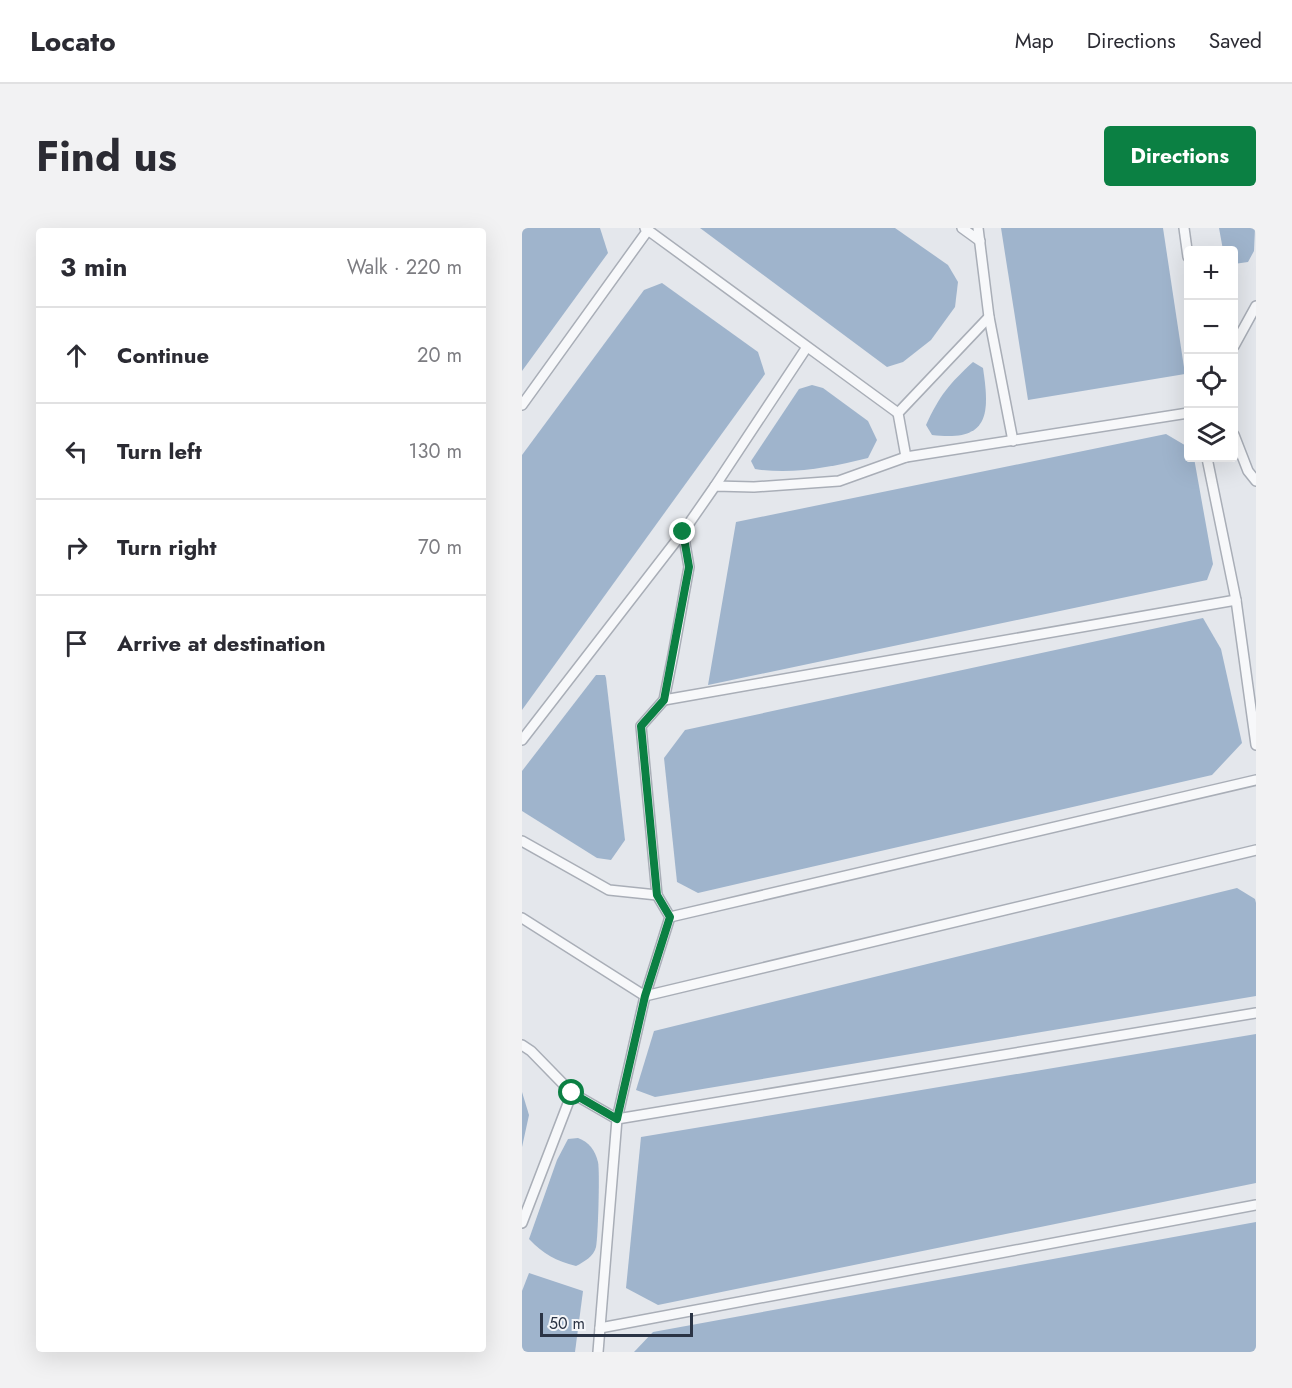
<!DOCTYPE html>
<meta charset="utf-8">
<style>
:root{--surface:#fff;--page:#f2f2f3;--text:#2b2b33;--muted:#7c7c81;--line:#e1e1e2;--accent:#0b8043}
body{margin:0;font-family:Jost,sans-serif;background:var(--page);color:var(--text)}
.controls{position:absolute;right:18px;top:18px;display:grid;overflow:hidden;border-radius:6px;box-shadow:0 6px 24px #0002}
.controls button{width:54px;height:54px;display:grid;place-items:center;padding:0;border:0;border-bottom:2px solid var(--line);background:var(--surface);color:var(--text);font:30px sans-serif}
.scale{position:absolute;left:18px;bottom:15px;width:153px;box-sizing:border-box;padding-left:6px;border:3px solid #2b3445;border-top:0;font-size:16px;line-height:21px;white-space:nowrap;color:#2b3445;-webkit-text-stroke:4px #f4f6f9;paint-order:stroke}
.stop{position:absolute;width:18px;height:18px;margin:-14px;border:4px solid #0b8043;border-radius:50%;background:#fff}
.stop.end{background:#0b8043;border-color:#fff;box-shadow:0 2px 6px #0008}
.list{margin:0;padding:0;list-style:none}
h2{display:flex;justify-content:space-between;align-items:center;height:78px;margin:0;padding:0 24px;font-size:26px}
h2 small{font-size:20px;font-weight:400;color:var(--muted)}
.list li{display:grid;grid-template-columns:39px 1fr auto;gap:18px;align-items:center;box-sizing:border-box;height:96px;padding:0 24px;border-top:2px solid var(--line)}
.list b{display:block;font-size:22px;white-space:nowrap}
.list em{font-size:20px;font-style:normal;color:var(--muted)}
.icon{flex:none;width:33px;height:33px;fill:none;stroke:currentColor;stroke-width:2;stroke-linecap:round;stroke-linejoin:round}
.map{position:relative;flex:none;width:734px;height:1124px;overflow:hidden;border-radius:6px}
header{display:flex;align-items:center;gap:36px;box-sizing:border-box;height:84px;padding:0 30px;background:var(--surface);border-bottom:2px solid var(--line)}
header strong{font-size:28px}
nav{display:flex;gap:33px;margin-inline-start:auto;font-size:21px}
.intro{display:flex;align-items:center;justify-content:space-between;box-sizing:border-box;height:144px;padding:0 36px}
h1{margin:0;font-size:42px}
.button{padding:15px 27px;border-radius:6px;background:var(--accent);color:#fff;font-size:21px;font-weight:700}
main{display:flex;gap:36px;padding:0 36px}
aside{flex:1;background:var(--surface);border-radius:6px;box-shadow:0 6px 24px #0002}
.map>svg:first-child{display:block}
.water{fill:#9fb4cc}
.lines{fill:none;stroke-linecap:round;stroke-linejoin:round}
.lane-casing{stroke:#a9aeb7;stroke-width:12}
.lane{stroke:#f7f8fa;stroke-width:9}
.route{stroke:#0b8043;stroke-width:8}
</style>
<header>
<strong>Locato</strong>
<nav><a>Map</a><a>Directions</a><a>Saved</a></nav>
</header>
<div class="intro"><h1>Find us</h1><a class="button">Directions</a></div>
<main>
<aside>
<h2>3 min<small>Walk · 220 m</small></h2>
<ul class="list">
<li><svg class="icon" aria-label="ahead" viewBox="0 0 24 24"><path d="M12 20V5M6 11l6-6 6 6"/></svg><div><b>Continue</b></div><em>20 m</em></li>
<li><svg class="icon" aria-label="left" viewBox="0 0 24 24"><path d="M17 20v-9H6M10 6l-5 5 5 5"/></svg><div><b>Turn left</b></div><em>130 m</em></li>
<li><svg class="icon" aria-label="right" viewBox="0 0 24 24"><path d="M7 20v-9h11M14 6l5 5-5 5"/></svg><div><b>Turn right</b></div><em>70 m</em></li>
<li><svg class="icon" aria-label="arrive" viewBox="0 0 24 24"><path d="M6 21V4h12l-3 4 3 4H6"/></svg><div><b>Arrive at destination</b></div></li>
</ul>
</aside>
<div class="map">
<svg width="734" height="1124" viewBox="0 0 734 1124">
<rect width="100%" height="100%" fill="#e4e7ec"/>
<g class="water">
<path d="M0 0H78L86 25 0 143Z"/>
<path d="M178 0H373L426 37 436 54 433 79 409 112 381 134 365 139Z"/>
<path d="M479 0H641L663 146 506 172Z"/>
<path d="M697 0H733L732 23 726 34 712 36V22H701Z"/>
<path d="M140 55 236 124 243 146 0 482V227L122 62Z"/>
<path d="M451 134 461 140C468 187 467 214 410 207L404 197C417 168 428 155 451 134Z"/>
<path d="M290 157 301 160 346 193 355 212 346 230C309 239 271 247 233 241L229 233 277 161Z"/>
<path d="M644 206 666 219V230H672L691 336 685 352 186 457 214 294Z"/>
<path d="M681 390 699 421 720 515 690 547 176 665 155 654 142 530 163 502Z"/>
<path d="M74 447H83L84 450 103 612 89 632 75 630 0 583V543Z"/>
<path d="M715 660 733 671 734 675V768L133 869 114 862 132 803Z"/>
<path d="M734 806V955L136 1077 104 1060 119 909Z"/>
<path d="M0 864 7 887 0 919Z"/>
<path d="M56 910C67 914 73 922 76 934 78 943 76 1009 74 1019 72 1028 62 1034 54 1038 34 1033 21 1026 7 1011L35 932 46 911Z"/>
<path d="M734 994V1124H112L131 1104Z"/>
<path d="M7 1045 61 1063 53 1124H0V1063Z"/>
</g>
<g class="lines">
<g class="lane-casing">
<g id="lane">
<path d="M123 0 376 185"/>
<path d="M440 0 458 13"/>
<path d="M456 0 467 89 491 213"/>
<path d="M662 0 666 29"/>
<path d="M712 118 734 78"/>
<path d="M0 177 126 2"/>
<path d="M712 207 726 243 734 253"/>
<path d="M384 229 376 185 467 89"/>
<path d="M685 230 714 372 734 517"/>
<path d="M193 258 285 119"/>
<path d="M142 472 714 372"/>
<path d="M0 512 161 304"/>
<path d="M0 613 87 662 135 667"/>
<path d="M148 689 734 552"/>
<path d="M0 690 123 768 734 622"/>
<path d="M0 817 9 823 50 865 95 891 734 785"/>
<path d="M0 995 50 865"/>
<path d="M78 1100 734 977"/>
<path d="M76 1124 95 891 123 768 148 689 135 667 119 498 142 472 151 427 167 339 161 304 193 258 232 259 317 253 384 229 666 185"/>
</g>
</g>
<use href="#lane" class="lane"/>
</g>
<g class="lines">
<path class="route" d="M50 865 95 891 123 768 148 689 135 667 119 498 142 472 167 339 161 304"/>
</g>
</svg>
<div class="controls">
<button>+</button>
<button>−</button>
<button><svg class="icon" aria-label="locate" viewBox="0 0 24 24"><circle cx="12" cy="12" r="6"/><path d="M12 2v4M12 18v4M2 12h4M18 12h4"/></svg></button>
<button><svg class="icon" aria-label="layers" viewBox="0 0 24 24"><path d="M12 4l9 5-9 5-9-5zM3 14l9 5 9-5"/></svg></button>
</div>
<div class="scale">50 m</div>
<div class="stop" style="left:50px;top:865px"></div>
<div class="stop end" style="left:161px;top:304px"></div>
</div>
</main>
